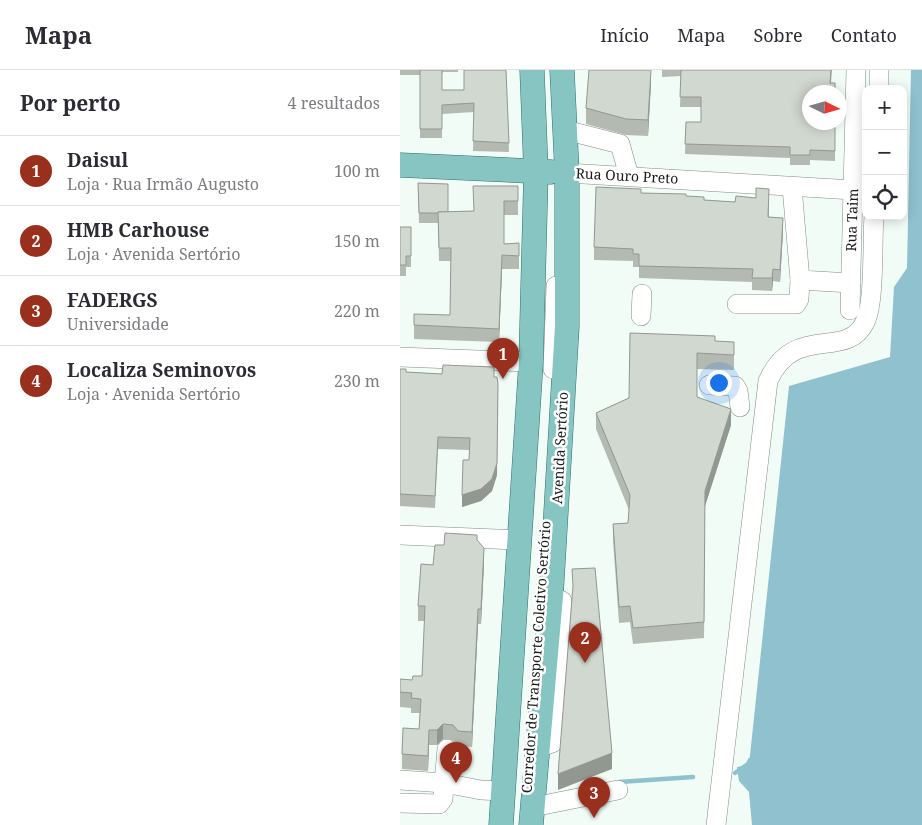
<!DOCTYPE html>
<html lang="pt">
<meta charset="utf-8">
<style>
:root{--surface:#fff;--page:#f7f7f7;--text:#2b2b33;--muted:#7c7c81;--line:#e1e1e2;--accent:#99301e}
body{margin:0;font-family:"Noto Serif",serif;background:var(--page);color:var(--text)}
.controls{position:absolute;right:15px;top:15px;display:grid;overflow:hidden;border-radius:10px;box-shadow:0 2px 12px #0003}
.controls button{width:45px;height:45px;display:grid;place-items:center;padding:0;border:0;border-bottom:1px solid var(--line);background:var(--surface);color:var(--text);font:25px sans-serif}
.compass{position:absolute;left:402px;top:15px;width:45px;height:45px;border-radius:50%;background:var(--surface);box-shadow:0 2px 12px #0003;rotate:95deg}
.you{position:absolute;left:318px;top:312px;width:18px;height:18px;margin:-12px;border:4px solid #fff;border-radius:50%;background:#1a73e8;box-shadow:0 0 0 8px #1a73e833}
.badge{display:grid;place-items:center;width:32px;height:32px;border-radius:50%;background:var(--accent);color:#fff;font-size:16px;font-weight:700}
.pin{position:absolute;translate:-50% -41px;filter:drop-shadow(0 1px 2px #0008)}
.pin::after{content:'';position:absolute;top:26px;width:18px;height:15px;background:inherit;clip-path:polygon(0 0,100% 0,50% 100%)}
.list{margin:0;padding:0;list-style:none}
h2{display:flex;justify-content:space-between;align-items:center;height:65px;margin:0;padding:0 20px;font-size:21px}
h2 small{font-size:16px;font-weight:400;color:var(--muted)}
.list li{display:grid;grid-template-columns:32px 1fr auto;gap:15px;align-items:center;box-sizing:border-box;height:70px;padding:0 20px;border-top:1px solid var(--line)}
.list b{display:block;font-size:19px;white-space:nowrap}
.list p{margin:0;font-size:16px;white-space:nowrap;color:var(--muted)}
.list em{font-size:16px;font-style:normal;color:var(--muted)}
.icon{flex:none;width:28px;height:28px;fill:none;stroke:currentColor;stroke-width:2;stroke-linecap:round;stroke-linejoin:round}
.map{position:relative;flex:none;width:522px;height:755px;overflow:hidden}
header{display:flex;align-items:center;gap:30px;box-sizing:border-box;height:70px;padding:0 25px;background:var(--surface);border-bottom:1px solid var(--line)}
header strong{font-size:24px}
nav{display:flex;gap:28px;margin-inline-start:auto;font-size:18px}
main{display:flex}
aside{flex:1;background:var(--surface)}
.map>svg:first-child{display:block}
.water{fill:#90c1cf}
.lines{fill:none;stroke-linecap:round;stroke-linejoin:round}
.stream{stroke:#90c1cf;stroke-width:4.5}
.minor-casing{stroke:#828c87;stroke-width:20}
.major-casing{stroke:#2c706d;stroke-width:25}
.minor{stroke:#fff;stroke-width:19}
.major{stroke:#87c5c2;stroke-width:24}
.wall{fill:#b4bab2}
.shaded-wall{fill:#929791}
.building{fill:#d1d8cf;stroke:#929791}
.labels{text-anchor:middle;stroke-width:5;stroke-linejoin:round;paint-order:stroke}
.street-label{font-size:14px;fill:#171b19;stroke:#fff}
</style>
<header>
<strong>Mapa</strong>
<nav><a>Início</a><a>Mapa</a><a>Sobre</a><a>Contato</a></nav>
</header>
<main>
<aside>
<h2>Por perto<small>4 resultados</small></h2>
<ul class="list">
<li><span class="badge">1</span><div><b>Daisul</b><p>Loja · Rua Irmão Augusto</p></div><em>100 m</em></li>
<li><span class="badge">2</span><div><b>HMB Carhouse</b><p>Loja · Avenida Sertório</p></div><em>150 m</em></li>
<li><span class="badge">3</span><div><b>FADERGS</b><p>Universidade</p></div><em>220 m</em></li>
<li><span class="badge">4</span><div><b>Localiza Seminovos</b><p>Loja · Avenida Sertório</p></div><em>230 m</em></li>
</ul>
</aside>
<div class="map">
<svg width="522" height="755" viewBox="0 0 522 755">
<rect width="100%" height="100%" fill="#f1fcf6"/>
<path class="water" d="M511 0H522V755H352L349 722 339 711 337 697 349 695 389 316 490 287 494 217 507 198Z"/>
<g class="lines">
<g class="stream">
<path d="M335 703 348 694 350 690"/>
<path d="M219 712 293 707"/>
</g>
<g class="minor-casing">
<g id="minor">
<path d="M479 19V0"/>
<path d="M165 60 220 74 229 106"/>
<path d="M167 103 453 120"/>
<path d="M392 117 400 210 451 213"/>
<path d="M337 234H396L399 229 400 210"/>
<path d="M450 240 456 0"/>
<path d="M241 246 242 224"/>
<path d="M0 287 131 292"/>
<path d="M153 299 156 216"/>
<path d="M309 315 335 316 338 321 340 337"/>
<path d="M0 465 119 470"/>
<path d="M137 678 152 673 162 531 158 529"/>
<path d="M0 710 44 713 47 679"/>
<path d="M0 733 39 734 43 729 44 713 81 720 103 721"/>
<path d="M133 737 218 720"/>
<path d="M316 755 368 311C394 252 447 291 465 252 475 233 472 171 474 146"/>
</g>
</g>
<g class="major-casing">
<g id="major">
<path d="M0 95 151 102"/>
<path d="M101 755 131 292 136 102 132 0"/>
<path d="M131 755 151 526 167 256V103L162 0"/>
</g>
</g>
<use href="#minor" class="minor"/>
<use href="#major" class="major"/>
</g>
<g class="wall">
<path d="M0 0H58V2H43L42 4V20H64L106 0 109 82 73 81 74 42 42 44V68H20V5H0Z"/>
<path d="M262 0H432L431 13 435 52V91L410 90V95H390V88L285 84 286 52H301V37H280L281 6 262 7Z"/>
<path d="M251 13 248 66 226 65 186 54V38Z"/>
<path d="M18 113 48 142 73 141 118 116V145H104V174L119 173V199H102L99 272 14 269V255L50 245 51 191H39L38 153H19Z"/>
<path d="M241 123 286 126 304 130 335 132 369 131V147L383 161 380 212 373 211 372 221 352 220V212L239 208V197H233V191L194 190V177Z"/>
<path d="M0 157H11V197H6V206H0Z"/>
<path d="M315 271 334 272V300L297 299V328L331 355 305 436 304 568 233 574 230 552 219 553 213 470V454L228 453 229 440 196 359V343L229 328Z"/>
<path d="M0 299 6 302 94 307 97 405 92 421 81 431 62 437 69 390V380L38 379 35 438 0 436Z"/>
<path d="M77 470 84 493 81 554H78L72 677 58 676 53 670 43 669 37 675H29L28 701 2 699V684L19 659 20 643H11V638L0 637V609L12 610 22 606 25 551H18V536L33 495 44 475Z"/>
</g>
<g class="shaded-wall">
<path d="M251 0V13L248 66V50Z"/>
<path d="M383 148V161L380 212V200Z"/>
<path d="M102 185V199L99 272V259Z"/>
<path d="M373 199V211L372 221V208Z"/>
<path d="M98 313 97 405 92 421 81 431 62 437V425Z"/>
<path d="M331 339V355L305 436 304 568 305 421Z"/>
<path d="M84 478V493L81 554V539Z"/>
<path d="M78 539V554L72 677V662Z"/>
<path d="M43 654V669L37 675V660Z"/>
<path d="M29 660V675L28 701V686Z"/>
<path d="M212 683V699L158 720V704Z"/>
</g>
<g class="building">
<path d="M20 0H42V20H64V0H106L109 73 73 71 74 33 42 35V59H20Z"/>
<path d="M189 0H251L248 50 226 49 186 38Z"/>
<path d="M281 0H431L430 13H435V22H410V52H435V81L410 80V85H390V77L285 74 286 52H301V27H280Z"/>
<path d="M18 113 48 114V142H38V143H19Z"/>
<path d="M73 116H118V131H104V174L119 173V186L102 185 99 259 14 255V244L50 245 51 178H39L38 142 74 141Z"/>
<path d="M196 117 241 119V123L286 124V126L304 127V130L335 132 336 126 356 128V118L369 119 368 147 383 148 380 200 373 199 372 208H352L353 199 239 196V184H233V179L194 177Z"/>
<path d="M0 157H11V186H6V195H0Z"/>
<path d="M230 263 315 266V271L334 272V285L297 283V327L331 339 305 421 304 552 233 558 230 536 219 537 213 454 228 453 230 425 196 343 229 328Z"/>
<path d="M43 295 94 297V307H97L98 313 97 393 92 409 81 419 62 425 63 390H69L70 368 38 367 35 426 0 424V299H6V302L42 304Z"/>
<path d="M45 463 77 465V470L84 478 81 539H78L72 662 58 661 53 655 43 654 37 660H29L28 686 2 684 3 658 19 659 21 629 11 628 12 623 0 622V609L12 610 13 606H22L25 536H18L21 494 33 495 35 475H44Z"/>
<path d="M195 498 212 683 158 704 173 516 172 499Z"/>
</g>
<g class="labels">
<g class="street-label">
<text transform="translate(227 106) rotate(3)" y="5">Rua Ouro Preto</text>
<text transform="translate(452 150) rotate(-88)" y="5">Rua Taim</text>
<text transform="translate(160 378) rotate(-87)" y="5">Avenida Sertório</text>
<text transform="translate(136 587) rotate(-86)" y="5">Corredor de Transporte Coletivo Sertório</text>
</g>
</g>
</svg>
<div class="controls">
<button>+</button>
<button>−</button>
<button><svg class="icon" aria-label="locate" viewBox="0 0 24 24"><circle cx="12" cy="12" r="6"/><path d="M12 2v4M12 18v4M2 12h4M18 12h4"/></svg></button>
</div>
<svg class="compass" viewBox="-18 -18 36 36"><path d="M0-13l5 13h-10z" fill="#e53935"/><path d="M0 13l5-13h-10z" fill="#7c7c81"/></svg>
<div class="you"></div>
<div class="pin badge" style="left:103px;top:309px">1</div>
<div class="pin badge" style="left:185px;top:593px">2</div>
<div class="pin badge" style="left:194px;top:748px">3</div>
<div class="pin badge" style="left:56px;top:713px">4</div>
</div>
</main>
